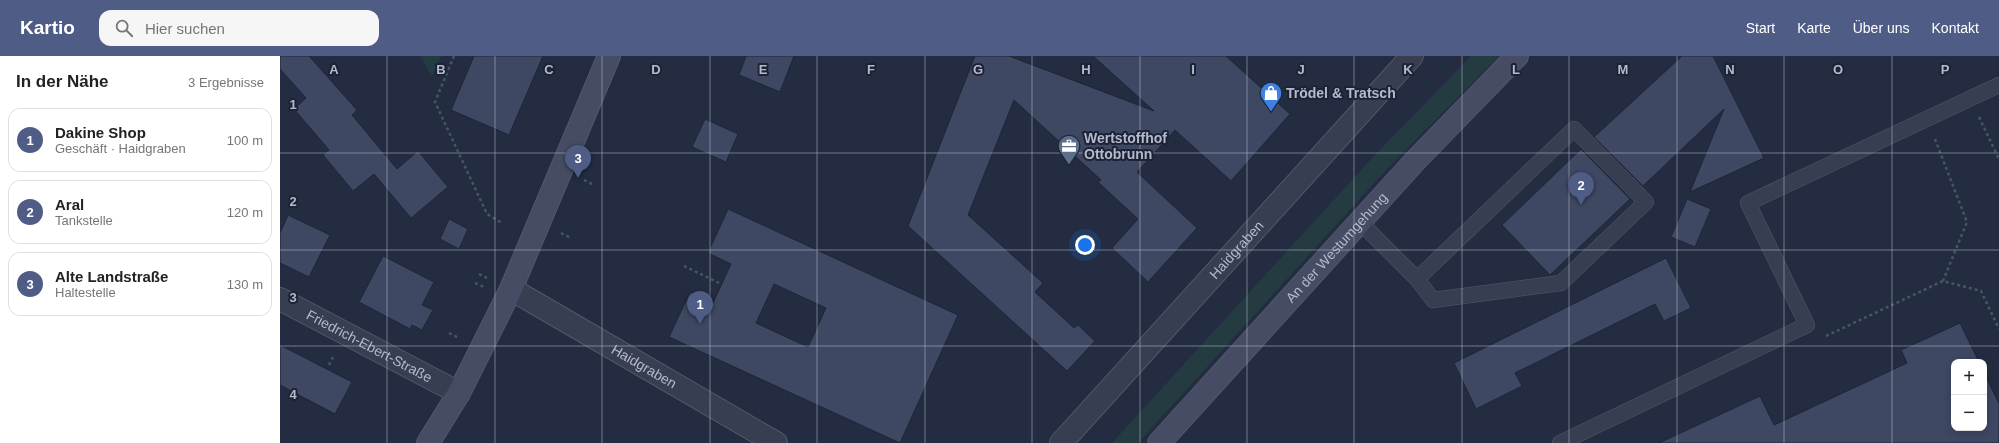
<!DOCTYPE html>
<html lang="de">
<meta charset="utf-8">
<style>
:root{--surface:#fff;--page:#f6f6f6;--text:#222;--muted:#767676;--line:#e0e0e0;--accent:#4f5c85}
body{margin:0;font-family:Arial,sans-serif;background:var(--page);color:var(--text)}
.controls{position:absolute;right:12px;bottom:12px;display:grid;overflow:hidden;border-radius:8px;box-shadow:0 2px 10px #0003}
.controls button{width:36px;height:36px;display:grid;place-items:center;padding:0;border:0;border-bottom:1px solid var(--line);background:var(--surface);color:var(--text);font:20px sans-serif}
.you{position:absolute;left:805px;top:189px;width:14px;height:14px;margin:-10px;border:3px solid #fff;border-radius:50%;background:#1a73e8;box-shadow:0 0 0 6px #1a73e833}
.badge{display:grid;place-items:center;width:26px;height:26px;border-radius:50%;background:var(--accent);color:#fff;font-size:13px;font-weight:700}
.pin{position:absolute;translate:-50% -33px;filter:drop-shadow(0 1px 2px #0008)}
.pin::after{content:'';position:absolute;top:21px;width:14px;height:12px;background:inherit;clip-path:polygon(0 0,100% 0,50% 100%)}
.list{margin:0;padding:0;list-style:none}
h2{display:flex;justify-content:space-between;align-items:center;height:52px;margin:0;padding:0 16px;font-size:17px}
h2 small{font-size:13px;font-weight:400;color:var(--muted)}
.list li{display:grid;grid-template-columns:26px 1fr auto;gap:12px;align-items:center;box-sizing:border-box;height:64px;margin:0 8px 8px;padding:0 8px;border:1px solid var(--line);border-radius:12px}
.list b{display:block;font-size:15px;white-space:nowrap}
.list p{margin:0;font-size:13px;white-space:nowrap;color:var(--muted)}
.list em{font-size:13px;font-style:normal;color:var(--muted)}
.icon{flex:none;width:22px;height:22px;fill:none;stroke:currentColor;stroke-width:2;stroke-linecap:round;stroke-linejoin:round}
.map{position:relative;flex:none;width:1719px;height:387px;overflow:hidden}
header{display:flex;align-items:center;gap:24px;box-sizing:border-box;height:56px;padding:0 20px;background:var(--accent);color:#fff}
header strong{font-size:19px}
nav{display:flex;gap:22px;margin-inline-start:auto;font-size:14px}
.search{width:280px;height:36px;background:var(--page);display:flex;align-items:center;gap:10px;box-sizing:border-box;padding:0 14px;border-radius:12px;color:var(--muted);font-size:15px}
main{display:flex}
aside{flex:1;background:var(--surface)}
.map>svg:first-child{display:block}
.green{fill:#253b42}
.building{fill:#3e4862;stroke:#1e2538;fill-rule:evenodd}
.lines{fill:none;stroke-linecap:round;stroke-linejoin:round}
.lane-casing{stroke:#52596b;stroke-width:16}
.street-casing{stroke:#52596b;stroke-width:24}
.secondary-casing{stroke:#52596b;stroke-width:24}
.path{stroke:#43585f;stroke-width:2.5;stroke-dasharray:3 3;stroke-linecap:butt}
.lane{stroke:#373e51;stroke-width:15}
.street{stroke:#373e51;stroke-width:22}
.secondary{stroke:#454c64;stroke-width:22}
.grid{fill:none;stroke:#b4bacb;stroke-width:1;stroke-opacity:0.55}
.labels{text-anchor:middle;stroke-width:4;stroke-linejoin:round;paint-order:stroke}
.poi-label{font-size:14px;font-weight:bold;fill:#b4bacb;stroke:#1c2336;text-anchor:start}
.street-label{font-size:14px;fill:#b4bacb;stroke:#1c2336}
.grid-label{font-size:13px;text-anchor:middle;font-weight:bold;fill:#b4bacb;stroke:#1c2336;stroke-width:4;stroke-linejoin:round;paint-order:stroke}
</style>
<header>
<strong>Kartio</strong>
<div class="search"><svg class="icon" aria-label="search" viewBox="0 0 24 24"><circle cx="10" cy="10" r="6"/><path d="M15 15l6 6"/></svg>Hier suchen</div>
<nav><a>Start</a><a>Karte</a><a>Über uns</a><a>Kontakt</a></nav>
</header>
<main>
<aside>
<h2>In der Nähe<small>3 Ergebnisse</small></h2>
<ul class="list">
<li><span class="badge">1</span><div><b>Dakine Shop</b><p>Geschäft · Haidgraben</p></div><em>100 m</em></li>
<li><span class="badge">2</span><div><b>Aral</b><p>Tankstelle</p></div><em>120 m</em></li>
<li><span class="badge">3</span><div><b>Alte Landstraße</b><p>Haltestelle</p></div><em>130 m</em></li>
</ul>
</aside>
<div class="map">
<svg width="1719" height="387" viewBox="0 0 1719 387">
<rect width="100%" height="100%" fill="#232c41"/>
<g class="green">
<path d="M140 0H161L152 21Z"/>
<path d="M1191 0H1219L1105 115 858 387H832L1092 102Z"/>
</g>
<g class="building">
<path d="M0 0H29L77 54 72 59 117 113 138 95 168 131 131 162 94 118 73 135 43 99 49 94 14 53 26 42 0 13Z"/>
<path d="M194 0H263L229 79 171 54Z"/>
<path d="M466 0H514L500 36 459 19Z"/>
<path d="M695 0H729L874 55 813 0H946L1010 58 951 125 895 74 857 116 917 172 868 226 832 192 858 163 818 126 821 124 734 44 688 159 763 227 755 236 794 272 798 269 815 285 787 315 628 170Z"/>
<path d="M1402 0H1433L1484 102 1410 136 1444 53 1363 130 1314 81Z"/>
<path d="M425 63 458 78 446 106 412 91Z"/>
<path d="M1301 93 1350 143 1270 219 1222 169Z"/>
<path d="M1407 143 1431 153 1415 191 1391 181Z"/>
<path d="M448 153 678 259 620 387 389 281 410 236 433 247 451 208 428 197ZM494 228 546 252 528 291 476 267Z"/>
<path d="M8 159 50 179 29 221 0 207V177Z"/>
<path d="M169 163 188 173 179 193 160 183Z"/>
<path d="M103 200 154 226 142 249 153 254 142 274 132 269 130 273 79 246Z"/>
<path d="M1386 202 1411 252 1384 265 1375 248 1235 317 1242 330 1196 353 1174 307Z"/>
<path d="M1680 267 1699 306H1674V372H1704V316L1719 348V387H1379L1480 340 1494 369 1627 307 1621 294Z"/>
<path d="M0 289 72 326 55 358 0 329Z"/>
</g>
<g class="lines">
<g class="lane-casing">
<g id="lane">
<path d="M1080 166 1137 223 1153 244 1281 227 1366 146 1294 73 1137 223"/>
<path d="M1280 387 1527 269 1468 147 1719 29"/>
</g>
</g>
<g class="street-casing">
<g id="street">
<path id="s1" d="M231 233 496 387"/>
<path id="s2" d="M0 243 179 337"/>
<path id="s3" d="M781 387 1132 0"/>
</g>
</g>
<g class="secondary-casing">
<g id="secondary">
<path d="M148 387 179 337 231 233 329 0"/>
<path id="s4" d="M879 387 1135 105 1237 0"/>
</g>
</g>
<g class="path">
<path d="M174 0 155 46 207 158 222 167"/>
<path d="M1699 61 1719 103"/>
<path d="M1655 83 1687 166 1663 225"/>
<path d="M304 124 314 129"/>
<path d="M281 177 291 182"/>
<path d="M404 210 441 228"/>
<path d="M199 218 209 223"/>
<path d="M195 227 204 231"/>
<path d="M169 277 179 282"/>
<path d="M1546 280 1663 225 1701 235 1719 273"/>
<path d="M49 309 54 299"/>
</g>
<use href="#lane" class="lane"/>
<use href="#street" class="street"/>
<use href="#secondary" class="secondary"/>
</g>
<path class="grid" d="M107 0V387M215 0V387M322 0V387M430 0V387M537 0V387M645 0V387M752 0V387M860 0V387M967 0V387M1074 0V387M1182 0V387M1289 0V387M1397 0V387M1504 0V387M1612 0V387M0 97H1719M0 194H1719M0 290H1719"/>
<defs>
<g id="shop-pin" transform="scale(1.15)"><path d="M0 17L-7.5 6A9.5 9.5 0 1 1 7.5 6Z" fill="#3f7fe0" stroke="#1c2336"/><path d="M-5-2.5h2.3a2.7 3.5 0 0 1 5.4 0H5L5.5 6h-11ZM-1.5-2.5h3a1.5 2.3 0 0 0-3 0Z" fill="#fff"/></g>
<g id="office-pin" transform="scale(1.15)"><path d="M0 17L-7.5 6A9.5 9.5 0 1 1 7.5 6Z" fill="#5c6f8a" stroke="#1c2336"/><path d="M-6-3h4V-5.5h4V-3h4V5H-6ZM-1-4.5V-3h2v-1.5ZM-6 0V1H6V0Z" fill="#fff"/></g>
</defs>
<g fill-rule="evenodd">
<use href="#shop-pin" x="991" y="37"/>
<use href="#office-pin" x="789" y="90"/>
</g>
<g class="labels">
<g class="poi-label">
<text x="1006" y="42">Trödel &amp; Tratsch</text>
<text x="804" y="87">Wertstoffhof<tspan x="804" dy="16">Ottobrunn</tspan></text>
</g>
<g class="street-label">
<text dy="5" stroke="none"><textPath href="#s4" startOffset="264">An der Westumgehung</textPath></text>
<text dy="5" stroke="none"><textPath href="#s3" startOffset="261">Haidgraben</textPath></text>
<text dy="5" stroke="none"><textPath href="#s2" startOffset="101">Friedrich-Ebert-Straße</textPath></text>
<text dy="5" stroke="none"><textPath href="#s1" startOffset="154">Haidgraben</textPath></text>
</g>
</g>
<g class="grid-label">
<text x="54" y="18">A</text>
<text x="161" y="18">B</text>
<text x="269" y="18">C</text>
<text x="376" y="18">D</text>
<text x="483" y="18">E</text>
<text x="591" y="18">F</text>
<text x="698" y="18">G</text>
<text x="806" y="18">H</text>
<text x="913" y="18">I</text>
<text x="1021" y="18">J</text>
<text x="1128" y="18">K</text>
<text x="1236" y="18">L</text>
<text x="1343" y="18">M</text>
<text x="1450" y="18">N</text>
<text x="1558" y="18">O</text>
<text x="1665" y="18">P</text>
<text x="13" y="53">1</text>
<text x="13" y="150">2</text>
<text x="13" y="246">3</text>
<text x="13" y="343">4</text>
</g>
</svg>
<div class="controls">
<button>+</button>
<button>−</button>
</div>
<div class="you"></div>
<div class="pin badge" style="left:420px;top:268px">1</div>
<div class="pin badge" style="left:1301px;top:149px">2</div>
<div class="pin badge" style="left:298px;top:122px">3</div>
</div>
</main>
